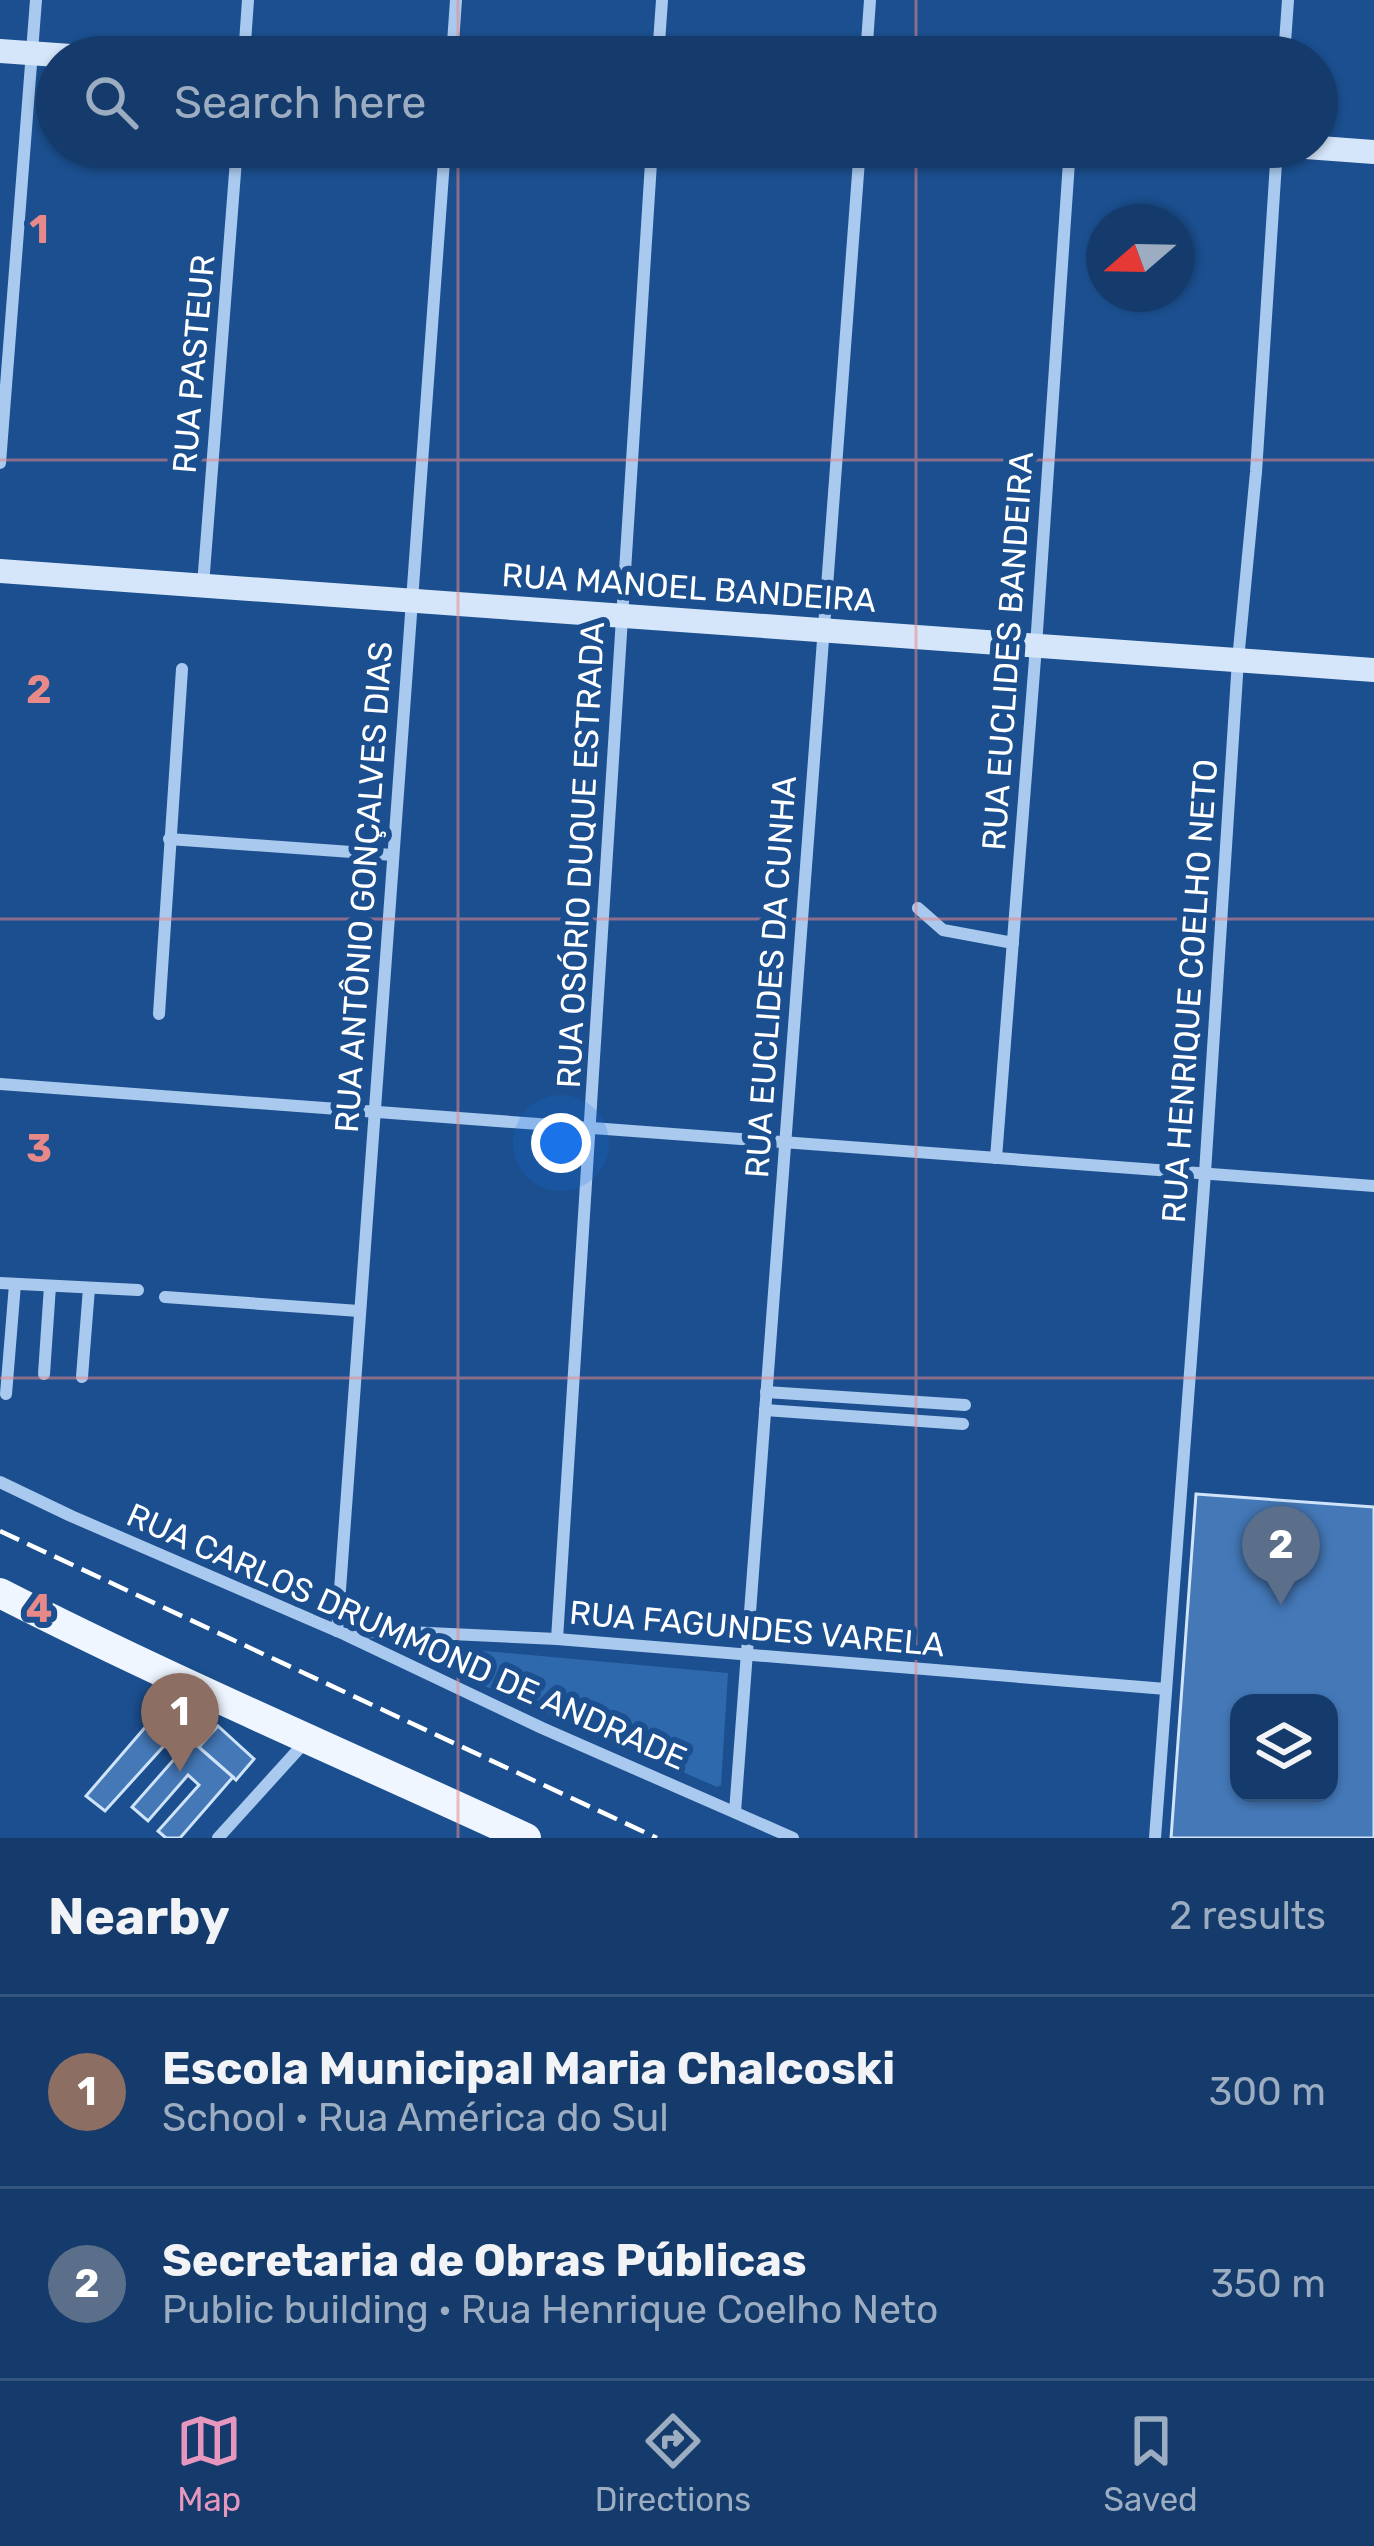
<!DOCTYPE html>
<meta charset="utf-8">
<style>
:root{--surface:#143b6b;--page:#1d4271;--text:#f1f3f6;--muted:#9dadc1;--line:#33557e;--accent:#e797bd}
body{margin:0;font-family:Rubik,sans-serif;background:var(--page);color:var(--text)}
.controls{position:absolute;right:36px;bottom:36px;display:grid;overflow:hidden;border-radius:24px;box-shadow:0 3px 9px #0004}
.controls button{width:108px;height:108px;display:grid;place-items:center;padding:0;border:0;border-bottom:3px solid var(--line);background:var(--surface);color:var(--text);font:60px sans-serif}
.compass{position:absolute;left:1086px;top:204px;width:108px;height:108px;border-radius:50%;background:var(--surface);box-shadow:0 3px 9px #0004;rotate:250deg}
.you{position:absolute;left:561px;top:1143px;width:42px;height:42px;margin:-30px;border:9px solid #fff;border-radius:50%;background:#1a73e8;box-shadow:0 0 0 18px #1a73e833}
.badge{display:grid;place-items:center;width:78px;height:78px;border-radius:50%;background:var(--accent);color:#fff;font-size:39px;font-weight:700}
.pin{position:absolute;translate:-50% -99px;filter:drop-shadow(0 3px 6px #0008)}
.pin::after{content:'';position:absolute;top:63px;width:42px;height:36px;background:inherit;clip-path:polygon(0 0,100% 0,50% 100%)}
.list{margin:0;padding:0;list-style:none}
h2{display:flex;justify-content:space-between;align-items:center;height:156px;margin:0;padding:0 48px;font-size:51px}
h2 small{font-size:39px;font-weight:400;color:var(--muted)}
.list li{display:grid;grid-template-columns:78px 1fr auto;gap:36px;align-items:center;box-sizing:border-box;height:192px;padding:0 48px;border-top:3px solid var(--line)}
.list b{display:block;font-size:45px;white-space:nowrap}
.list p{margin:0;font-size:39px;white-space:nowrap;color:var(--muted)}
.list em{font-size:39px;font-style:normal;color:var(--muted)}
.icon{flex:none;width:66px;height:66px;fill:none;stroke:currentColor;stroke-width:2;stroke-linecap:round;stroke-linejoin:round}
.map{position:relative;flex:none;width:1374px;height:1838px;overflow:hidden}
.search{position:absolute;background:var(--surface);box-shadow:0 3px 9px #0004;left:36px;right:36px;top:36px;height:132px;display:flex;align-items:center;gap:30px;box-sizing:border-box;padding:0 42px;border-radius:66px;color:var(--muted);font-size:45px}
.sheet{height:540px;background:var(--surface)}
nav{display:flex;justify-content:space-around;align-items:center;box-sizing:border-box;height:168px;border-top:3px solid var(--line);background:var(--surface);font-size:33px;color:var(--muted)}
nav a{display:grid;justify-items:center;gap:6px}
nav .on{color:var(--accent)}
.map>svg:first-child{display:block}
.green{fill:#2e69ad}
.building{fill:#4478b7;stroke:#cfe3fa;stroke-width:3;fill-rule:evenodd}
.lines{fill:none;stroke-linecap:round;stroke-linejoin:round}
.street{stroke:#a9c9ee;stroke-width:12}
.secondary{stroke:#d6e6fa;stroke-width:24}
.primary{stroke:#f0f6ff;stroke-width:30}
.rail{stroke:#fff;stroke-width:4.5;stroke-dasharray:21 9;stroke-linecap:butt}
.grid{fill:none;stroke:#e88989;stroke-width:3;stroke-opacity:0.55}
.labels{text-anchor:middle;stroke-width:12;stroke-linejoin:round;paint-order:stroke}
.street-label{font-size:33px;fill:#fff;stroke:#1b4f8f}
.grid-label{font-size:39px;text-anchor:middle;font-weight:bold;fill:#e88989;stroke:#1b4f8f;stroke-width:12;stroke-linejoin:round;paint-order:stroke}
</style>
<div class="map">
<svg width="1374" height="1838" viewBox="0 0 1374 1838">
<rect width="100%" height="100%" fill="#1b4f8f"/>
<path class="green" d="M419 1645 728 1673 721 1785 717 1787 416 1656 409 1649Z"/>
<g class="building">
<path d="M1196 1494 1374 1507V1838H1171ZM1239 1703H1329V1793H1239Z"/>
<path d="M161 1709 181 1727 105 1811 86 1796Z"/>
<path d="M218 1726 254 1759 236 1780 199 1747Z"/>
<path d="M178 1729 233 1777 180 1838H166L158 1831 199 1785 188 1775 148 1821 132 1807 177 1756 164 1745Z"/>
</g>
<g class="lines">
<g class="street">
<path d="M244 57 248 0"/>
<path d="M452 57 456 0"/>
<path d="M658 57 662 0"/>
<path d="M866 57 870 0"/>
<path d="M1284 57 1288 0"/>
<path d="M0 463 36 0"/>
<path d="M203 585 237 147"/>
<path d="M169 839 393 855"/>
<path d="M918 908 943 930 1013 943"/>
<path d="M159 1014 182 669"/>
<path d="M0 1084 1374 1186"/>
<path d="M996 1158 1036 646 1070 147"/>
<path d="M0 1283 138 1290"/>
<path d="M165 1297 359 1311"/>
<path d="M44 1374 50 1286"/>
<path d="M82 1377 89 1288"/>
<path d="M766 1392 965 1405"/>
<path d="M6 1394 15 1284"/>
<path d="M765 1410 963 1424"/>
<path d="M0 1482 71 1516 344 1634 542 1728 793 1838"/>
<path d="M337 1631 445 147"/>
<path d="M346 1634 386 1631 557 1639 1166 1689"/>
<path d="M557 1639 652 147"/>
<path d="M735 1812 860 147"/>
<path d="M218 1838 306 1741"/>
<path d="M1155 1838 1205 1173 1238 660 1256 472 1277 147"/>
</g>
<g class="secondary">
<path d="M0 51 85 57"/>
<path d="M1306 147 1374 152"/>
<path d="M0 571 1374 670"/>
</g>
<path class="primary" d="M0 1593C172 1681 351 1757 526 1838"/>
<path class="rail" d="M0 1531 657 1838"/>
</g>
<path class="grid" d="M458 0V57M916 0V57M458 147V1838M916 147V1838M0 460H1374M0 919H1374M0 1378H1374"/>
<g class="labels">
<g class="street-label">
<text transform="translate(193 364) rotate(-85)" y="12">RUA PASTEUR</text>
<text transform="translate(689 587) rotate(4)" y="12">RUA MANOEL BANDEIRA</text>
<text transform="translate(1007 651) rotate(-86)" y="12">RUA EUCLIDES BANDEIRA</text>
<text transform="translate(580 855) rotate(-87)" y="12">RUA OSÓRIO DUQUE ESTRADA</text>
<text transform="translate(363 887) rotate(-86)" y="12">RUA ANTÔNIO GONÇALVES DIAS</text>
<text transform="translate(770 977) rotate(-86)" y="12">RUA EUCLIDES DA CUNHA</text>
<text transform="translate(1189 991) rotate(-86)" y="12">RUA HENRIQUE COELHO NETO</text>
<text transform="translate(757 1628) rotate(5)" y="12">RUA FAGUNDES VARELA</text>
<text transform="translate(407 1636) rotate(24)" y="12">RUA CARLOS DRUMMOND DE ANDRADE</text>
</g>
</g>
<g class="grid-label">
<text x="39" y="243">1</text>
<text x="39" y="703">2</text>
<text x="39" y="1162">3</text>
<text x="39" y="1622">4</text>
</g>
</svg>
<div class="controls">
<button><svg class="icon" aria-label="layers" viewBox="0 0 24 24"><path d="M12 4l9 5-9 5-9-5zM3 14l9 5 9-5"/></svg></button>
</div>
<svg class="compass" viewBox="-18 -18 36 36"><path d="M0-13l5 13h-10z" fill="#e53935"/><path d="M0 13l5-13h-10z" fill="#9dadc1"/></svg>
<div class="you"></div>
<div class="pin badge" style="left:180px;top:1772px;background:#8d6e63">1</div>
<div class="pin badge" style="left:1281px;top:1605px;background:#5c6f8a">2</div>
<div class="search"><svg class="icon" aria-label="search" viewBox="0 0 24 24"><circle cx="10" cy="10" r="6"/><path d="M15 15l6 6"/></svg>Search here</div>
</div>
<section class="sheet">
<h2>Nearby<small>2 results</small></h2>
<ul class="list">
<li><span class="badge" style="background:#8d6e63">1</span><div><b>Escola Municipal Maria Chalcoski</b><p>School · Rua América do Sul</p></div><em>300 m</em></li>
<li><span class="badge" style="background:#5c6f8a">2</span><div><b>Secretaria de Obras Públicas</b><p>Public building · Rua Henrique Coelho Neto</p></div><em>350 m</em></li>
</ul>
</section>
<nav>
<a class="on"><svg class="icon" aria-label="map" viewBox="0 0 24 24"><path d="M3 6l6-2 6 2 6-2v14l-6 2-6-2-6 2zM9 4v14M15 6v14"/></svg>Map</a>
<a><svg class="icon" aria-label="directions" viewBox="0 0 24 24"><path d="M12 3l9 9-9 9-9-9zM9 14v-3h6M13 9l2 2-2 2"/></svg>Directions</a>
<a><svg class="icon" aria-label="saved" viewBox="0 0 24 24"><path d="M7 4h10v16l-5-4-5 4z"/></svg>Saved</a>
</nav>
